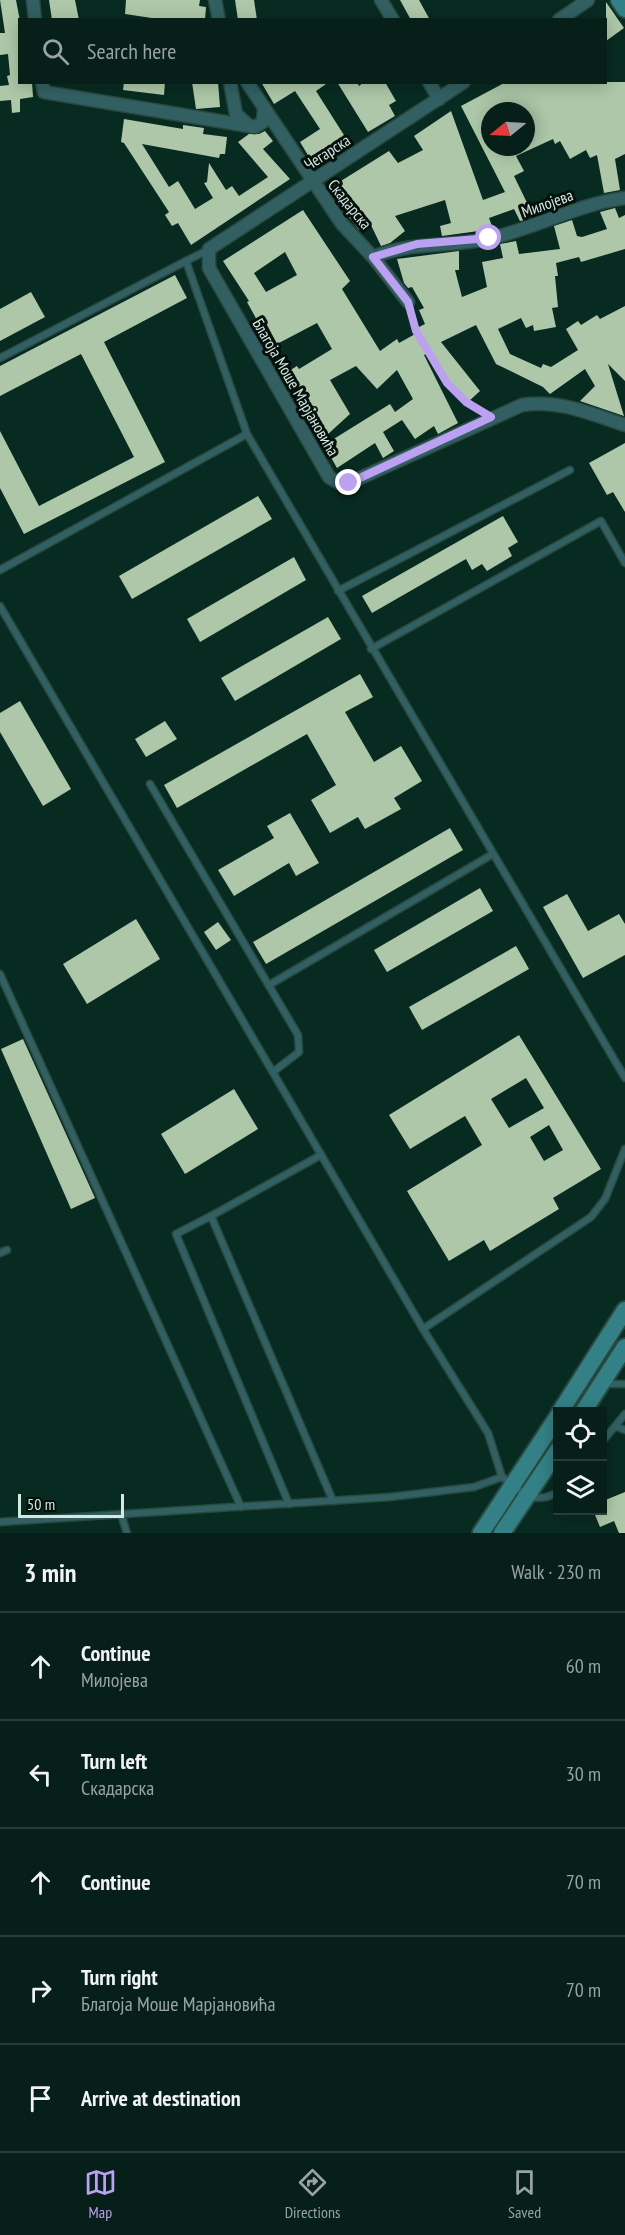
<!DOCTYPE html>
<meta charset="utf-8">
<style>
:root{--surface:#062019;--page:#142d26;--text:#f1f3f6;--muted:#98a3a2;--line:#273e38;--accent:#bca0f2}
body{margin:0;font-family:"PT Sans Narrow",sans-serif;background:var(--page);color:var(--text)}
.controls{position:absolute;right:18px;bottom:18px;display:grid;overflow:hidden;border-radius:0px;box-shadow:0 3px 15px #0003}
.controls button{width:54px;height:54px;display:grid;place-items:center;padding:0;border:0;border-bottom:2px solid var(--line);background:var(--surface);color:var(--text);font:30px sans-serif}
.compass{position:absolute;left:481px;top:102px;width:54px;height:54px;border-radius:50%;background:var(--surface);box-shadow:0 3px 15px #0003;rotate:252deg}
.scale{position:absolute;left:18px;bottom:15px;width:106px;box-sizing:border-box;padding-left:6px;border:3px solid #d5e7e0;border-top:0;font-size:16px;line-height:21px;white-space:nowrap;color:#d5e7e0;-webkit-text-stroke:4px #04100c;paint-order:stroke}
.stop{position:absolute;width:18px;height:18px;margin:-14px;border:4px solid #bca0f2;border-radius:50%;background:#fff}
.stop.end{background:#bca0f2;border-color:#fff;box-shadow:0 2px 6px #0008}
.list{margin:0;padding:0;list-style:none}
h2{display:flex;justify-content:space-between;align-items:center;height:78px;margin:0;padding:0 24px;font-size:26px}
h2 small{font-size:20px;font-weight:400;color:var(--muted)}
.list li{display:grid;grid-template-columns:39px 1fr auto;gap:18px;align-items:center;box-sizing:border-box;height:108px;padding:0 24px;border-top:2px solid var(--line)}
.list b{display:block;font-size:22px;white-space:nowrap}
.list p{margin:0;font-size:20px;white-space:nowrap;color:var(--muted)}
.list em{font-size:20px;font-style:normal;color:var(--muted)}
.icon{flex:none;width:33px;height:33px;fill:none;stroke:currentColor;stroke-width:2;stroke-linecap:round;stroke-linejoin:round}
.map{position:relative;flex:none;width:625px;height:1533px;overflow:hidden}
.search{position:absolute;background:var(--surface);box-shadow:0 3px 15px #0003;left:18px;right:18px;top:18px;height:66px;display:flex;align-items:center;gap:15px;box-sizing:border-box;padding:0 21px;border-radius:0px;color:var(--muted);font-size:22px}
.sheet{height:618px;background:var(--surface)}
nav{display:flex;justify-content:space-around;align-items:center;box-sizing:border-box;height:84px;border-top:2px solid var(--line);background:var(--surface);font-size:16px;color:var(--muted)}
nav a{display:grid;justify-items:center;gap:3px}
nav .on{color:var(--accent)}
.map>svg:first-child{display:block}
.building{fill:#adc7a8;fill-rule:evenodd}
.lines{fill:none;stroke-linecap:round;stroke-linejoin:round}
.service-casing{stroke:#294940;stroke-width:9}
.minor-casing{stroke:#294940;stroke-width:15}
.secondary-casing{stroke:#294940;stroke-width:20}
.path{stroke:#46645b;stroke-width:2;stroke-dasharray:6 3;stroke-linecap:butt}
.service{stroke:#326062;stroke-width:6}
.minor{stroke:#326062;stroke-width:12}
.secondary{stroke:#338186;stroke-width:16}
.route{stroke:#bca0f2;stroke-width:8}
.labels{text-anchor:middle;stroke-width:6;stroke-linejoin:round;paint-order:stroke}
.street-label{font-size:16px;fill:#d5e7e0;stroke:#04100c}
</style>
<div class="map">
<svg width="625" height="1533" viewBox="0 0 625 1533">
<rect width="100%" height="100%" fill="#082b21"/>
<g class="building">
<path d="M0 0H16L20 21V82H32L33 97 20 99V112L12 113 11 100 0 101V86L9 85 7 76 10 75 8 54 0 55V33H5Z"/>
<path d="M49 0H75L79 20H52Z"/>
<path d="M126 0H200L199 6 206 7 205 20H165L125 14Z"/>
<path d="M235 0H254L257 20H238Z"/>
<path d="M400 0H419L430 20H411Z"/>
<path d="M606 2 624 28 606 41Z"/>
<path d="M124 82H165L164 95 123 90Z"/>
<path d="M192 82H218L220 107 196 109Z"/>
<path d="M261 82H329L316 91 349 143 314 165 300 142 320 129 295 91 274 104Z"/>
<path d="M337 82H357L359 86 364 82H385L396 101 389 105 395 116 368 132Z"/>
<path d="M506 82H625V154L615 159 620 190 604 193 597 155 590 158 586 150 570 159 560 141 555 144 553 139 516 156 524 171 514 176 533 215 524 220 520 221 514 209 489 218 493 229 442 236 440 226 451 223 445 200 395 216 405 231 390 243 381 246 370 223 359 230 328 189 389 151 398 163 423 150 414 136 451 111 483 200 505 192 461 106ZM490 111H526V147H490Z"/>
<path d="M124 119 183 129V125L204 128 203 134 227 137 225 154H220L219 158 142 144 169 187 178 181 195 209 213 198 204 183 207 182 209 163 226 190 232 186 239 196 268 177 238 142 249 134H259L265 131 273 141 263 149 290 179 191 245 178 223 172 226 165 215 169 212 124 143 121 142Z"/>
<path d="M615 208 619 218 625 215V249L581 262 579 257 556 263 558 276H555L558 307 552 308 556 327 534 331 533 325 526 328 521 318 498 329 510 354 541 368 543 364 551 367 578 350 566 329 578 321 581 325 597 315 600 319 625 306V381L608 364 624 416 580 401 595 386 585 369 550 394 543 387 496 364 476 325 441 342 480 391 468 402 426 354 424 355 458 423 438 434 434 426 415 439 402 420 383 432 394 451 383 458 375 443 337 468 324 445 390 404 395 412 413 399 397 370 377 389 356 366 330 380 350 414 327 435 331 440 321 446 281 376 297 366 299 369 332 349 317 323 277 344 264 319 258 322 247 302 249 301 223 261 303 210 350 281 342 289 380 351 397 339 399 343 417 333 415 329 425 324 419 310 424 308 412 287 408 288 404 283 397 259 459 251V270H455L462 297 487 287 482 262 503 258 500 244 516 241 519 254 560 249 554 226 572 220 577 236 582 237 607 229 600 212ZM285 252 297 275 266 292 254 273Z"/>
<path d="M175 275 187 298 104 342 165 462 24 534 0 488V431L39 506 134 457 81 354 0 396V366Z"/>
<path d="M31 292 45 317 0 341V309Z"/>
<path d="M625 443V512L613 492 607 495 589 463Z"/>
<path d="M258 496 272 519 132 599 119 576Z"/>
<path d="M503 516 518 542 508 548 512 556 487 571 482 564 472 570 466 559 372 613 362 596Z"/>
<path d="M294 557 306 580 200 642 187 619Z"/>
<path d="M328 617 341 639 235 701 221 678Z"/>
<path d="M360 674 373 697 345 712 374 762 401 746 422 781 394 798 401 809 365 829 358 817 330 833 311 800 336 785 307 734 177 808 164 785Z"/>
<path d="M20 701 71 789 43 806 0 732V713Z"/>
<path d="M165 721 177 739 146 757 135 739Z"/>
<path d="M290 813 319 863 296 876 289 863 234 896 218 870 274 838 267 826Z"/>
<path d="M450 828 463 850 266 964 253 942Z"/>
<path d="M480 888 493 911 387 972 374 950Z"/>
<path d="M567 894 588 931 619 914 625 924V955L583 978 543 907Z"/>
<path d="M136 919 160 959 87 1004 63 964Z"/>
<path d="M218 922 231 940 216 950 204 932Z"/>
<path d="M516 946 529 969 422 1030 409 1007Z"/>
<path d="M519 1035 601 1169 553 1198 559 1209 490 1251 484 1240 449 1261 407 1191 482 1145 465 1116 410 1149 389 1115ZM526 1078 544 1108 509 1128 491 1099ZM549 1125 563 1150 544 1161 530 1137Z"/>
<path d="M23 1039 95 1198 71 1209 1 1049Z"/>
<path d="M234 1089 258 1129 185 1174 161 1134Z"/>
<path d="M625 1492V1533H619L614 1521 600 1527 593 1510H603V1501Z"/>
</g>
<g class="lines">
<g class="service-casing">
<g id="service">
<path d="M186 261 208 250"/>
<path d="M0 358 186 261 247 434 0 570"/>
<path d="M247 434 625 1078"/>
<path d="M338 591 570 470"/>
<path d="M0 606 423 1329 488 1433 502 1477"/>
<path d="M371 649 601 521 625 563"/>
<path d="M150 784 298 1035 299 1052 273 1072"/>
<path d="M0 974 241 1507"/>
<path d="M269 985 493 854"/>
<path d="M321 1155 211 1216 333 1501"/>
<path d="M211 1216 176 1234 289 1504"/>
<path d="M0 1253 7 1250"/>
<path d="M423 1329 591 1217 605 1199 625 1149"/>
<path d="M604 1384H625"/>
<path d="M617 1427 625 1430"/>
<path d="M602 1442 625 1414"/>
<path d="M512 1486C528 1497 540 1503 558 1492"/>
<path d="M121 1514 127 1533"/>
<path d="M0 1522 390 1497 474 1487 502 1477 505 1479"/>
</g>
</g>
<g class="minor-casing">
<g id="minor">
<path d="M33 0 35 20"/>
<path d="M215 0 219 20"/>
<path d="M381 0 393 20"/>
<path d="M559 20 588 0"/>
<path d="M42 82 44 92 255 127 263 122 264 109"/>
<path d="M230 82 236 114 248 125"/>
<path d="M247 82 342 224 373 257 408 302"/>
<path d="M429 82 439 99"/>
<path d="M464 82 209 249V268L329 477 339 483H349L522 405C558 399 591 414 625 425"/>
<path d="M373 257C417 240 450 248 492 238 537 227 579 204 625 198"/>
</g>
</g>
<g class="secondary-casing">
<g id="secondary">
<path d="M619 0 625 9"/>
<path d="M560 1412 625 1310"/>
<path d="M583 1412 625 1347"/>
<path d="M481 1533 558 1416"/>
<path d="M502 1533 558 1450"/>
</g>
</g>
<path class="path" d="M411 313C421 350 445 389 478 409"/>
<use href="#service" class="service"/>
<use href="#minor" class="minor"/>
<use href="#secondary" class="secondary"/>
</g>
<g class="lines">
<path class="route" d="M349 483 491 417 466 402 447 383 416 331 408 302 373 257 417 244 489 238"/>
</g>
<g class="labels">
<g class="street-label">
<text transform="translate(327 152) rotate(-33)" y="6">Чегарска</text>
<text transform="translate(547 203) rotate(-20)" y="6">Милојева</text>
<text transform="translate(350 204) rotate(51)" y="6">Скадарска</text>
<text transform="translate(296 387) rotate(60)" y="6">Благоја Моше Марјановића</text>
</g>
</g>
</svg>
<div class="controls">
<button><svg class="icon" aria-label="locate" viewBox="0 0 24 24"><circle cx="12" cy="12" r="6"/><path d="M12 2v4M12 18v4M2 12h4M18 12h4"/></svg></button>
<button><svg class="icon" aria-label="layers" viewBox="0 0 24 24"><path d="M12 4l9 5-9 5-9-5zM3 14l9 5 9-5"/></svg></button>
</div>
<svg class="compass" viewBox="-18 -18 36 36"><path d="M0-13l5 13h-10z" fill="#e53935"/><path d="M0 13l5-13h-10z" fill="#98a3a2"/></svg>
<div class="scale">50 m</div>
<div class="stop" style="left:489px;top:238px"></div>
<div class="stop end" style="left:349px;top:483px"></div>
<div class="search"><svg class="icon" aria-label="search" viewBox="0 0 24 24"><circle cx="10" cy="10" r="6"/><path d="M15 15l6 6"/></svg>Search here</div>
</div>
<section class="sheet">
<h2>3 min<small>Walk · 230 m</small></h2>
<ul class="list">
<li><svg class="icon" aria-label="ahead" viewBox="0 0 24 24"><path d="M12 20V5M6 11l6-6 6 6"/></svg><div><b>Continue</b><p>Милојева</p></div><em>60 m</em></li>
<li><svg class="icon" aria-label="left" viewBox="0 0 24 24"><path d="M17 20v-9H6M10 6l-5 5 5 5"/></svg><div><b>Turn left</b><p>Скадарска</p></div><em>30 m</em></li>
<li><svg class="icon" aria-label="ahead" viewBox="0 0 24 24"><path d="M12 20V5M6 11l6-6 6 6"/></svg><div><b>Continue</b></div><em>70 m</em></li>
<li><svg class="icon" aria-label="right" viewBox="0 0 24 24"><path d="M7 20v-9h11M14 6l5 5-5 5"/></svg><div><b>Turn right</b><p>Благоја Моше Марјановића</p></div><em>70 m</em></li>
<li><svg class="icon" aria-label="arrive" viewBox="0 0 24 24"><path d="M6 21V4h12l-3 4 3 4H6"/></svg><div><b>Arrive at destination</b></div></li>
</ul>
</section>
<nav>
<a class="on"><svg class="icon" aria-label="map" viewBox="0 0 24 24"><path d="M3 6l6-2 6 2 6-2v14l-6 2-6-2-6 2zM9 4v14M15 6v14"/></svg>Map</a>
<a><svg class="icon" aria-label="directions" viewBox="0 0 24 24"><path d="M12 3l9 9-9 9-9-9zM9 14v-3h6M13 9l2 2-2 2"/></svg>Directions</a>
<a><svg class="icon" aria-label="saved" viewBox="0 0 24 24"><path d="M7 4h10v16l-5-4-5 4z"/></svg>Saved</a>
</nav>
